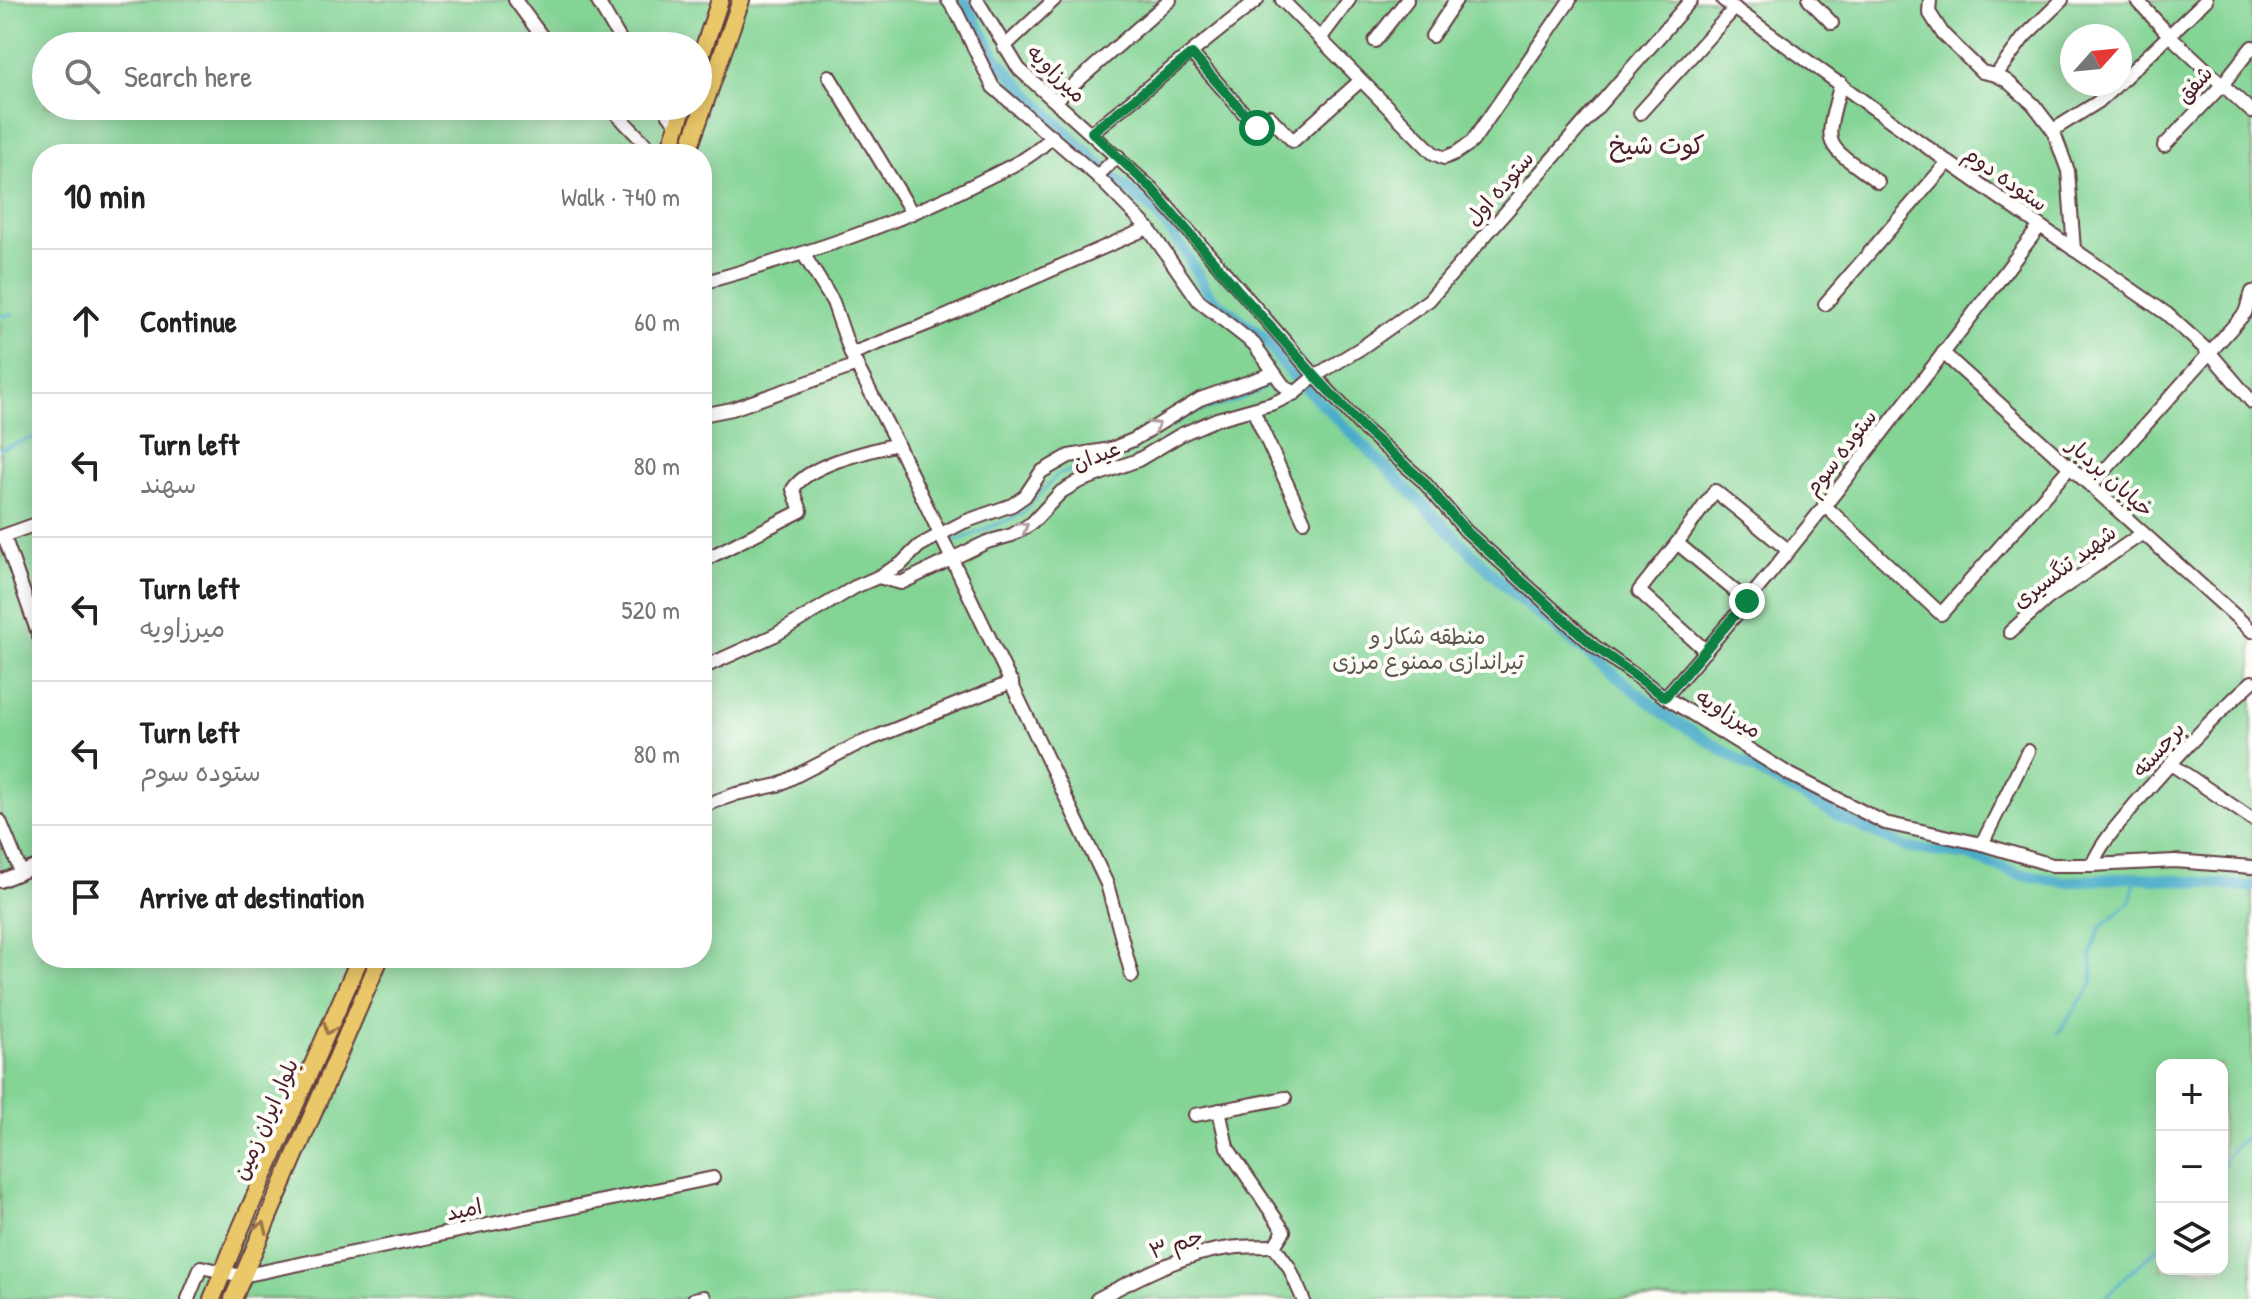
<!DOCTYPE html>
<meta charset="utf-8">
<style>
:root{--surface:#fff;--page:#f6f6f6;--text:#222;--muted:#767676;--line:#e0e0e0}
body{margin:0;font-family:"Patrick Hand","Playpen Sans Arabic",sans-serif;background:var(--page);color:var(--text)}
.controls{position:absolute;right:24px;bottom:24px;display:grid;overflow:hidden;border-radius:16px;box-shadow:0 4px 20px #0003}
.controls button{width:72px;height:72px;display:grid;place-items:center;padding:0;border:0;border-bottom:2px solid var(--line);background:var(--surface);color:var(--text);font:40px sans-serif}
.compass{position:absolute;left:2060px;top:24px;width:72px;height:72px;border-radius:50%;background:var(--surface);box-shadow:0 4px 20px #0003;rotate:63deg}
.stop{position:absolute;width:24px;height:24px;margin:-18px;border:6px solid #0b8043;border-radius:50%;background:#fff}
.stop.end{background:#0b8043;border-color:#fff;box-shadow:0 2px 8px #0008}
.list{margin:0;padding:0;list-style:none}
h2{display:flex;justify-content:space-between;align-items:center;height:104px;margin:0;padding:0 32px;font-size:34px}
h2 small{font-size:26px;font-weight:400;color:var(--muted)}
.list li{display:grid;grid-template-columns:52px 1fr auto;gap:24px;align-items:center;box-sizing:border-box;height:144px;padding:0 32px;border-top:2px solid var(--line)}
.list b{display:block;font-size:30px;white-space:nowrap}
.list p{margin:0;font-size:26px;white-space:nowrap;color:var(--muted)}
.list em{font-size:26px;font-style:normal;color:var(--muted)}
.icon{flex:none;width:44px;height:44px;fill:none;stroke:currentColor;stroke-width:2;stroke-linecap:round;stroke-linejoin:round}
.map{position:relative;flex:none;width:2252px;height:1299px;overflow:hidden}
.search{position:absolute;background:var(--surface);box-shadow:0 4px 20px #0003;left:32px;top:32px;width:680px;height:88px;display:flex;align-items:center;gap:20px;box-sizing:border-box;padding:0 28px;border-radius:44px;color:var(--muted);font-size:30px}
.panel{position:absolute;background:var(--surface);box-shadow:0 4px 20px #0003;left:32px;top:144px;width:680px;height:824px;border-radius:32px}
.map>svg:first-child{display:block}
.green{fill:#83d495;stroke:#667a60;stroke-width:2;fill-rule:evenodd}
.lines{fill:none;stroke-linecap:round;stroke-linejoin:round}
.stream{stroke:#49acc9;stroke-width:3}
.canal{stroke:#49acc9;stroke-width:11}
.minor-casing{stroke:#623c41;stroke-width:16}
.major-casing{stroke:#623c41;stroke-width:20}
.minor{stroke:#fff;stroke-width:12}
.major{stroke:#eac769;stroke-width:16}
.oneway{stroke:#ae9aa0}
.oneway2{stroke:#9a734a}
.route{stroke:#0b8043;stroke-width:10}
.labels{text-anchor:middle;stroke-width:8;stroke-linejoin:round;paint-order:stroke}
.street-label{font-size:22px;fill:#4a1f2b;stroke:#fdfcf7}
.park-label{font-size:22px;fill:#5b554b;stroke:#fdfcf7}
.quarter-label{font-size:26px;fill:#4a1f2b;stroke:#fdfcf7}
</style>
<div class="map">
<svg width="2252" height="1299" viewBox="0 0 2252 1299">
<rect width="100%" height="100%" fill="#fdfcf7"/>
<filter id="ink" filterUnits="userSpaceOnUse"><feTurbulence type="fractalNoise" baseFrequency=".0125" numOctaves="2"/><feDisplacementMap in="SourceGraphic" scale="16" xChannelSelector="R" yChannelSelector="G"/><feConvolveMatrix kernelMatrix="1 2 1 2 8 2 1 2 1" color-interpolation-filters="sRGB"/></filter>
<filter id="wash" filterUnits="userSpaceOnUse"><feTurbulence type="fractalNoise" baseFrequency=".006" numOctaves="4" result="noise"/><feDisplacementMap in="SourceGraphic" scale="32" xChannelSelector="R" yChannelSelector="G"/><feGaussianBlur stdDeviation="1.8" result="paint"/><feColorMatrix in="noise" values="0 0 0 0 0 0 0 0 0 0 0 0 0 0 0 0 0 1.4 0 .05"/><feComposite in="paint" operator="in"/></filter>
<g filter="url(#wash)">
<rect width="100%" height="100%" fill="#ecdebb"/>
<path class="green" d="M0 0H2252V1299H0ZM2072 36H2120V84H2072ZM46 46H698V106H46ZM42 154H702V958H42ZM2162 1065H2222V1269H2162Z"/>
<g class="lines">
<g class="stream">
<path d="M0 316 13 314"/>
<path d="M0 449 42 435"/>
<path d="M952 543 1022 514 1057 475 1122 454 1195 412 1237 401 1278 382"/>
<path d="M2058 1033 2093 983 2091 954 2100 928 2130 902 2136 877"/>
<path d="M2222 1167 2232 1149 2252 1132"/>
<path d="M2104 1299 2126 1276 2162 1245"/>
</g>
<path class="canal" d="M964 0 997 59 1036 102 1108 173 1157 214 1182 247 1210 296 1265 338 1283 365 1513 594 1664 714 1750 767 1844 819 1907 848 1967 855 2018 874 2065 882 2136 877 2252 887"/>
</g>
</g>
<g filter="url(#ink)">
<g class="lines">
<g class="minor-casing">
<g id="minor">
<path d="M515 0 549 46"/>
<path d="M597 0 624 46"/>
<path d="M948 0 957 13 993 87 1097 176 1148 228 1199 301 1254 344 1283 385 1295 393"/>
<path d="M977 0 1019 69 1152 189 1315 376 1363 428 1423 481 1466 531 1594 646 1665 697 1789 774 1885 823 1982 844 2052 865H2092C2102 841 2119 824 2135 804 2172 761 2210 720 2252 682"/>
<path d="M1282 0 1433 153 1444 158 1456 153 1472 142 1570 0"/>
<path d="M1723 0 1948 162 2167 314 2210 353 2252 402"/>
<path d="M1809 0 1832 23"/>
<path d="M1930 0 1929 12 1943 34 1982 72 1996 75 2007 81 2033 104 2053 130 2068 171 2074 250"/>
<path d="M2137 0 2168 34 2252 112"/>
<path d="M1432 36 1456 0"/>
<path d="M1320 39 1349 0"/>
<path d="M1375 41 1407 0"/>
<path d="M1004 47 1054 0"/>
<path d="M1192 54 1257 128 1269 116 1293 141 1360 81"/>
<path d="M1996 75 2024 37 2062 0"/>
<path d="M829 76 912 213"/>
<path d="M2120 82 2206 0"/>
<path d="M1841 83C1823 151 1823 141 1878 182"/>
<path d="M1055 101 1170 0"/>
<path d="M609 106 655 154"/>
<path d="M663 106 677 126"/>
<path d="M1640 113 1735 8"/>
<path d="M2053 130 2098 102 2118 84"/>
<path d="M1092 132 1257 0"/>
<path d="M2164 146 2222 85 2252 47"/>
<path d="M1097 176 1118 156"/>
<path d="M804 255 833 302 851 354 897 444 1107 884 1132 976"/>
<path d="M702 283C799 256 895 226 985 179 1009 167 1034 157 1052 136"/>
<path d="M1825 304 1948 162"/>
<path d="M1943 353 2252 631"/>
<path d="M851 354 935 321 1148 228"/>
<path d="M1253 410 1304 521"/>
<path d="M702 415 732 409 857 365"/>
<path d="M2091 486 2245 313 2252 292"/>
<path d="M1824 505 1941 614 2070 467"/>
<path d="M4 536 42 645"/>
<path d="M0 537 42 522"/>
<path d="M1677 543 1715 491 1788 550"/>
<path d="M702 561 801 511 793 489C810 463 868 452 897 444"/>
<path d="M878 577 901 583 987 542 1012 535 1032 523 1061 492 1078 482 1138 460 1182 434 1217 419 1274 403 1295 393 1315 376 1361 348 1429 300 1691 0"/>
<path d="M2010 632 2047 599 2143 533"/>
<path d="M1706 651 1639 591 1677 543 1747 601"/>
<path d="M702 668 775 635 855 587 878 577 901 564 919 546 941 534 964 522 1012 505 1025 496 1041 472 1069 456 1111 449 1133 440 1200 399 1274 373"/>
<path d="M1665 697C1798 547 1919 385 2040 226"/>
<path d="M2171 764 2252 819"/>
<path d="M702 806 736 794 778 785 856 745 1012 682"/>
<path d="M0 821 21 872"/>
<path d="M1982 844 2028 751"/>
<path d="M2092 865 2175 861 2252 867"/>
<path d="M0 881 42 864"/>
<path d="M1219 1110 1227 1147 1284 1231 1274 1246 1289 1267 1303 1299"/>
<path d="M1195 1115 1285 1098"/>
<path d="M188 1299 201 1267 242 1276 713 1178"/>
<path d="M694 1299 704 1297"/>
<path d="M1097 1299C1138 1278 1183 1253 1230 1248 1244 1246 1259 1246 1274 1246"/>
</g>
</g>
<g class="major-casing">
<g id="major">
<path d="M698 65 720 0"/>
<path d="M668 154 684 106"/>
<path d="M687 154 741 0"/>
<path d="M212 1299 240 1230 360 958"/>
<path d="M233 1299 380 958"/>
</g>
</g>
<use href="#minor" class="minor"/>
<use href="#major" class="major"/>
</g>
<defs><path id="oneway-chevron" d="M-2-3.5L2.5 0L-2 3.5" fill="none" stroke-width="1.6" stroke-linecap="round" stroke-linejoin="round" transform="scale(2)"/></defs>
<g class="oneway">
<use href="#oneway-chevron" transform="translate(1155 426) rotate(-32)"/>
<use href="#oneway-chevron" transform="translate(1023 527) rotate(-32)"/>
</g>
<g class="oneway2">
<use href="#oneway-chevron" transform="translate(329 1029) rotate(114)"/>
<use href="#oneway-chevron" transform="translate(262 1227) rotate(-66)"/>
</g>
</g>
<g class="lines" filter="url(#ink)">
<path class="route" d="M1257 128 1192 54 1092 132 1152 189 1237 289 1315 376 1363 428 1423 481 1466 531 1594 646 1665 697 1747 601"/>
</g>
<g class="labels">
<g class="street-label">
<text transform="translate(1057 73) rotate(44)" y="8">میرزاویه</text>
<text transform="translate(2194 84) rotate(-48)" y="8">شفق</text>
<text transform="translate(2006 178) rotate(35)" y="8">ستوده دوم</text>
<text transform="translate(1499 188) rotate(-49)" y="8">ستوده اول</text>
<text transform="translate(1840 452) rotate(-52)" y="8">ستوده سوم</text>
<text transform="translate(1096 455) rotate(-21)" y="8">عیدان</text>
<text transform="translate(2111 477) rotate(42)" y="8">خیابان بردبار</text>
<text transform="translate(2064 566) rotate(-37)" y="8">شهید تنگسیری</text>
<text transform="translate(1729 713) rotate(32)" y="8">میرزاویه</text>
<text transform="translate(2158 749) rotate(-48)" y="8">برجسته</text>
<text transform="translate(265 1119) rotate(-66)" y="8">بلوار ایران زمین</text>
<text transform="translate(464 1209) rotate(-12)" y="8">امید</text>
<text transform="translate(1176 1243) rotate(-18)" y="8">جم ۳</text>
</g>
<g class="park-label">
<text x="1428" y="644">منطقه شکار و<tspan x="1428" dy="25">تیراندازی ممنوع مرزی</tspan></text>
</g>
<g class="quarter-label">
<text x="1657" y="154">کوت شیخ</text>
</g>
</g>
</svg>
<div class="controls">
<button>+</button>
<button>−</button>
<button><svg class="icon" aria-label="layers" viewBox="0 0 24 24"><path d="M12 4l9 5-9 5-9-5zM3 14l9 5 9-5"/></svg></button>
</div>
<svg class="compass" viewBox="-18 -18 36 36"><path d="M0-13l5 13h-10z" fill="#e53935"/><path d="M0 13l5-13h-10z" fill="#767676"/></svg>
<div class="stop" style="left:1257px;top:128px"></div>
<div class="stop end" style="left:1747px;top:601px"></div>
<div class="search"><svg class="icon" aria-label="search" viewBox="0 0 24 24"><circle cx="10" cy="10" r="6"/><path d="M15 15l6 6"/></svg>Search here</div>
<section class="panel">
<h2>10 min<small>Walk · 740 m</small></h2>
<ul class="list">
<li><svg class="icon" aria-label="ahead" viewBox="0 0 24 24"><path d="M12 20V5M6 11l6-6 6 6"/></svg><div><b>Continue</b></div><em>60 m</em></li>
<li><svg class="icon" aria-label="left" viewBox="0 0 24 24"><path d="M17 20v-9H6M10 6l-5 5 5 5"/></svg><div><b>Turn left</b><p>سهند</p></div><em>80 m</em></li>
<li><svg class="icon" aria-label="left" viewBox="0 0 24 24"><path d="M17 20v-9H6M10 6l-5 5 5 5"/></svg><div><b>Turn left</b><p>میرزاویه</p></div><em>520 m</em></li>
<li><svg class="icon" aria-label="left" viewBox="0 0 24 24"><path d="M17 20v-9H6M10 6l-5 5 5 5"/></svg><div><b>Turn left</b><p>ستوده سوم</p></div><em>80 m</em></li>
<li><svg class="icon" aria-label="arrive" viewBox="0 0 24 24"><path d="M6 21V4h12l-3 4 3 4H6"/></svg><div><b>Arrive at destination</b></div></li>
</ul>
</section>
</div>
